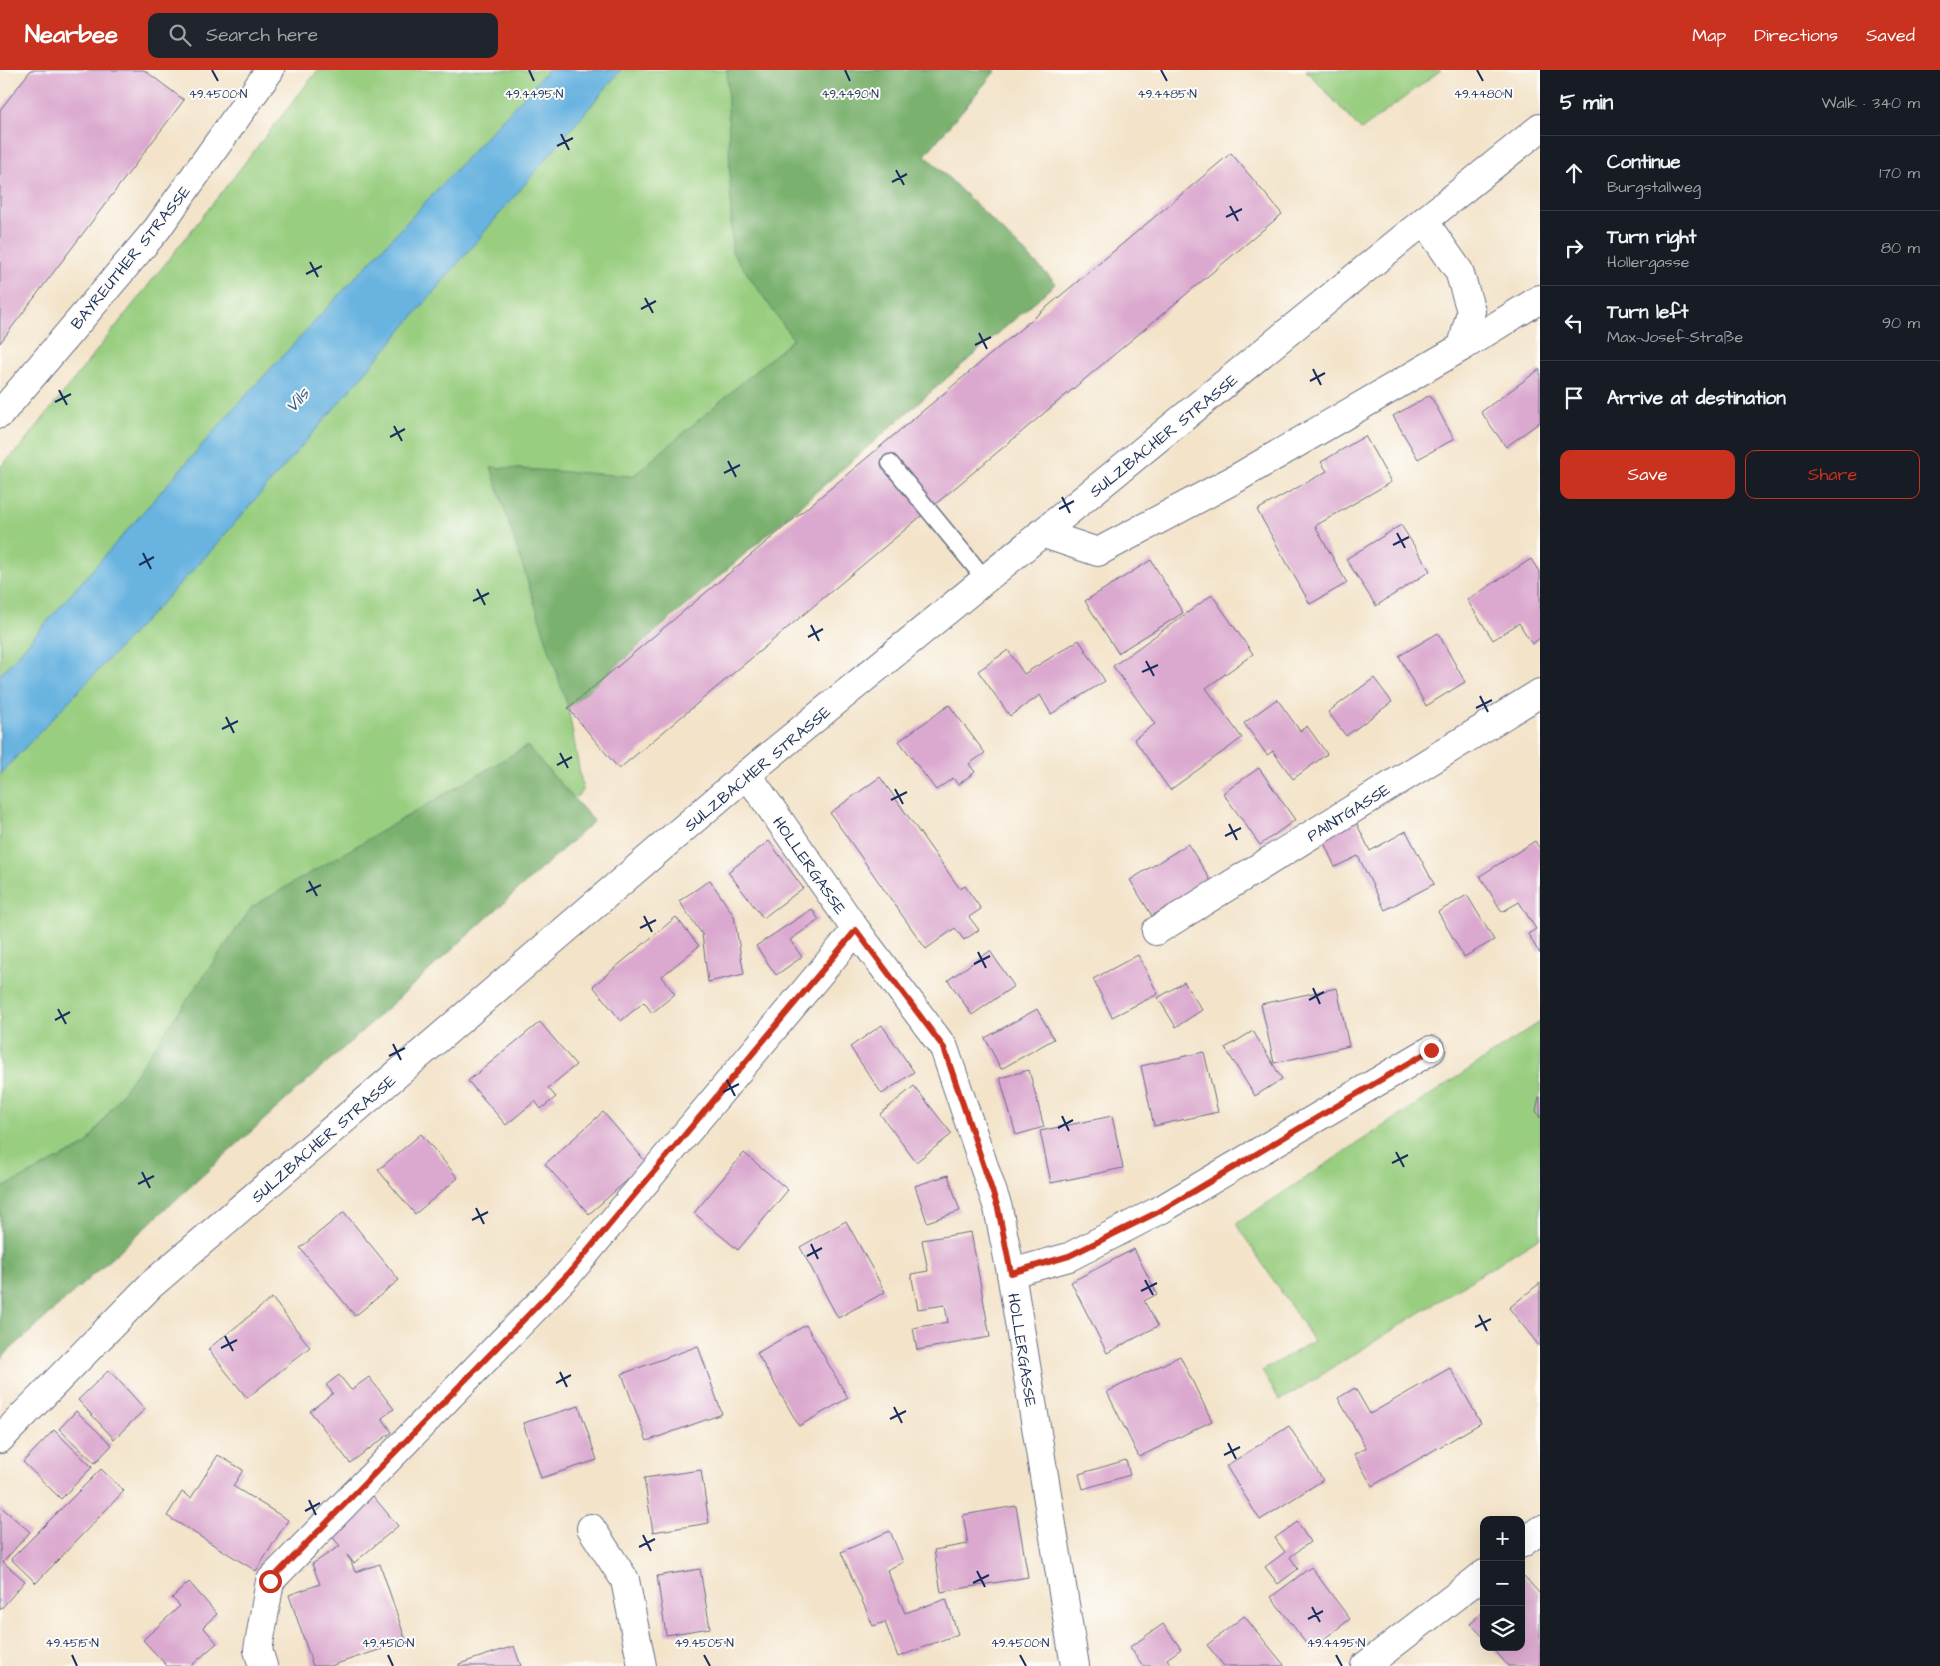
<!DOCTYPE html>
<meta charset="utf-8">
<style>
:root{--surface:#171b24;--page:#20242c;--text:#f1f3f6;--muted:#9ea1a6;--line:#363941;--accent:#c8321e}
body{margin:0;font-family:"Architects Daughter",sans-serif;background:var(--page);color:var(--text)}
.controls{position:absolute;right:15px;bottom:15px;display:grid;overflow:hidden;border-radius:10px;box-shadow:0 5px 20px #0002}
.controls button{width:45px;height:45px;display:grid;place-items:center;padding:0;border:0;border-bottom:1px solid var(--line);background:var(--surface);color:var(--text);font:25px sans-serif}
.stop{position:absolute;width:15px;height:15px;margin:-11px;border:4px solid #c8321e;border-radius:50%;background:#fff}
.stop.end{background:#c8321e;border-color:#fff;box-shadow:0 1px 5px #0008}
.list{margin:0;padding:0;list-style:none}
h2{display:flex;justify-content:space-between;align-items:center;height:65px;margin:0;padding:0 20px;font-size:21px}
h2 small{font-size:16px;font-weight:400;color:var(--muted)}
.list li{display:grid;grid-template-columns:32px 1fr auto;gap:15px;align-items:center;box-sizing:border-box;height:75px;padding:0 20px;border-top:1px solid var(--line)}
.list b{display:block;font-size:19px;white-space:nowrap}
.list p{margin:0;font-size:16px;white-space:nowrap;color:var(--muted)}
.list em{font-size:16px;font-style:normal;color:var(--muted)}
.actions{display:flex;gap:10px;padding:15px 20px}
.actions a{flex:1;padding:11px 0;border:1px solid var(--accent);border-radius:10px;text-align:center;font-size:18px;color:var(--accent)}
.actions .main{background:var(--accent);color:#fff}
.icon{flex:none;width:28px;height:28px;fill:none;stroke:currentColor;stroke-width:2;stroke-linecap:round;stroke-linejoin:round}
.map{position:relative;flex:none;width:1540px;height:1596px;overflow:hidden}
header{display:flex;align-items:center;gap:30px;box-sizing:border-box;height:70px;padding:0 25px;background:var(--accent);color:#fff}
header strong{font-size:24px}
nav{display:flex;gap:28px;margin-inline-start:auto;font-size:18px}
.search{width:350px;height:45px;background:var(--page);display:flex;align-items:center;gap:12px;box-sizing:border-box;padding:0 18px;border-radius:10px;color:var(--muted);font-size:19px}
main{display:flex}
aside{flex:1;background:var(--surface)}
.map>svg:first-child{display:block}
.green{fill:#99ce80;stroke:#5a7e6f}
.forest{fill:#7ab16e;stroke:#4a7066}
.water{fill:#67b3e0;stroke:#41719f}
.building{fill:#dba9cf}
.lines{fill:none;stroke-linecap:round;stroke-linejoin:round}
.service-casing{stroke:#676e83;stroke-width:19}
.minor-casing{stroke:#676e83;stroke-width:30}
.tertiary-casing{stroke:#676e83;stroke-width:30}
.secondary-casing{stroke:#676e83;stroke-width:30}
.service{stroke:#fff;stroke-width:16}
.minor{stroke:#fff;stroke-width:28}
.tertiary{stroke:#fff;stroke-width:28}
.secondary{stroke:#fff;stroke-width:28}
.route{stroke:#c8321e;stroke-width:6}
.ticks{fill:none;stroke:#1b2f5e;stroke-width:2}
.labels{text-anchor:middle;stroke-width:4;stroke-linejoin:round;paint-order:stroke}
.street-label{font-size:16px;fill:#1b2f5e;stroke:#fdfcf7}
.water-label{font-size:18px;font-style:italic;fill:#365d8c;stroke:#fdfcf7}
.ticks-label{font-size:12px;text-anchor:middle;fill:#1b2f5e;stroke:#fdfcf7;stroke-width:4;stroke-linejoin:round;paint-order:stroke}
</style>
<header>
<strong>Nearbee</strong>
<div class="search"><svg class="icon" aria-label="search" viewBox="0 0 24 24"><circle cx="10" cy="10" r="6"/><path d="M15 15l6 6"/></svg>Search here</div>
<nav><a>Map</a><a>Directions</a><a>Saved</a></nav>
</header>
<main>
<div class="map">
<svg width="1540" height="1596" viewBox="0 0 1540 1596">
<rect width="100%" height="100%" fill="#fdfcf7"/>
<filter id="ink" filterUnits="userSpaceOnUse"><feTurbulence type="fractalNoise" baseFrequency=".02" numOctaves="2"/><feDisplacementMap in="SourceGraphic" scale="10" xChannelSelector="R" yChannelSelector="G"/><feConvolveMatrix kernelMatrix="1 2 1 2 8 2 1 2 1" color-interpolation-filters="sRGB"/></filter>
<filter id="wash" filterUnits="userSpaceOnUse"><feTurbulence type="fractalNoise" baseFrequency=".0096" numOctaves="4" result="noise"/><feDisplacementMap in="SourceGraphic" scale="20" xChannelSelector="R" yChannelSelector="G"/><feGaussianBlur stdDeviation="1.12" result="paint"/><feColorMatrix in="noise" values="0 0 0 0 0 0 0 0 0 0 0 0 0 0 0 0 0 1.4 0 .05"/><feComposite in="paint" operator="in"/></filter>
<g filter="url(#wash)">
<rect width="100%" height="100%" fill="#f3e3c9"/>
<g class="green">
<path d="M318 0H996L925 85 1056 213 568 637 583 721 0 1239V397L23 374Z"/>
<path d="M1306 0H1441L1361 60Z"/>
<path d="M1540 952V1167L1280 1331 1262 1301 1314 1271 1236 1154Z"/>
</g>
<g class="forest">
<path d="M727 0H996L925 85 1056 213 568 638 491 397 633 406 793 269 732 182Z"/>
<path d="M527 676 594 751 0 1289V1119L86 1075 252 837Z"/>
</g>
<path class="water" d="M548 0H621L389 275 209 483 0 704V605L237 335Z"/>
<g id="blocks">
<g class="building">
<path d="M31 0H144L184 30 0 273V40Z"/>
<path d="M1231 83 1282 144 619 699 568 638Z"/>
<path d="M1540 299V352L1506 377 1481 342Z"/>
<path d="M1430 325 1454 369 1418 389 1393 346Z"/>
<path d="M1365 366 1391 412 1315 456 1347 513 1310 534 1257 440 1327 401 1321 392Z"/>
<path d="M1401 455 1430 501 1376 536 1346 489Z"/>
<path d="M1531 489 1540 503V568L1532 574 1519 553 1493 570 1467 530Z"/>
<path d="M1151 490 1183 543 1118 583 1085 531Z"/>
<path d="M1212 525 1253 584 1206 618 1242 668 1170 720 1134 669 1155 654 1113 596Z"/>
<path d="M1438 563 1465 612 1426 636 1399 586Z"/>
<path d="M1079 570 1105 611 1051 644 1040 625 1010 646 978 601 1008 580 1024 604Z"/>
<path d="M1374 608 1392 632 1346 666 1328 642Z"/>
<path d="M1277 629 1300 661 1307 656 1327 684 1293 709 1273 681 1267 685 1244 653Z"/>
<path d="M949 635 985 683 969 694 975 702 958 715 953 708 936 720 899 671Z"/>
<path d="M1259 698 1295 750 1260 775 1223 723Z"/>
<path d="M880 707 960 819 965 816 981 839 969 847 979 860 964 870 955 858 926 879 830 743Z"/>
<path d="M1355 750 1370 781 1406 761 1434 814 1385 840 1358 786 1335 797 1321 766Z"/>
<path d="M769 771 803 818 763 848 728 802Z"/>
<path d="M1535 771 1540 779V884L1528 864 1536 859 1519 832 1502 842 1480 806Z"/>
<path d="M1188 774 1211 811 1152 846 1130 810Z"/>
<path d="M710 810 734 846 744 904 708 912 702 864 679 831Z"/>
<path d="M1467 825 1494 870 1464 887 1438 842Z"/>
<path d="M812 839 819 850 790 870 802 887 776 905 756 876Z"/>
<path d="M676 847 699 876 661 907 675 924 652 943 644 932 621 951 593 916Z"/>
<path d="M990 881 1014 916 972 945 948 910Z"/>
<path d="M1138 885 1158 924 1112 947 1093 909Z"/>
<path d="M1184 912 1202 940 1176 957 1158 928Z"/>
<path d="M1337 918 1349 976 1274 993 1261 934Z"/>
<path d="M1037 939 1054 969 1001 999 985 968Z"/>
<path d="M540 952 576 995 548 1018 556 1027 541 1039 535 1031 506 1055 468 1011Z"/>
<path d="M882 955 914 1002 882 1024 850 977Z"/>
<path d="M1253 961 1282 1009 1255 1026 1225 978Z"/>
<path d="M1204 982 1218 1042 1154 1056 1141 996Z"/>
<path d="M1029 1000 1044 1057 1016 1065 1000 1008Z"/>
<path d="M914 1016 952 1064 916 1092 880 1044Z"/>
<path d="M1539 1027H1540V1048L1536 1041Z"/>
<path d="M603 1042 647 1093 589 1144 545 1094Z"/>
<path d="M1112 1046 1123 1098 1051 1113 1040 1061Z"/>
<path d="M421 1064 458 1108 415 1144 378 1100Z"/>
<path d="M744 1083 788 1120 738 1180 694 1143Z"/>
<path d="M948 1105 960 1141 927 1152 915 1116Z"/>
<path d="M344 1142 399 1210 355 1246 300 1178Z"/>
<path d="M846 1151 885 1222 838 1248 800 1177Z"/>
<path d="M971 1162 990 1267 917 1280 913 1258 948 1252 945 1235 918 1239 911 1204 928 1201 922 1170Z"/>
<path d="M1134 1179 1157 1224 1144 1231 1158 1256 1107 1283 1071 1212Z"/>
<path d="M1540 1213V1277L1509 1238Z"/>
<path d="M272 1228 310 1277 247 1328 208 1279Z"/>
<path d="M806 1255 848 1328 799 1356 757 1283Z"/>
<path d="M698 1276 722 1344 647 1371 622 1304Z"/>
<path d="M1180 1286 1212 1351 1139 1387 1107 1322Z"/>
<path d="M1450 1298 1481 1353 1372 1416 1354 1384 1366 1378 1338 1328 1355 1318 1370 1344Z"/>
<path d="M109 1300 145 1339 114 1369 78 1330Z"/>
<path d="M339 1305 351 1320 369 1307 394 1339 382 1348 392 1362 350 1393 310 1341 333 1323 326 1315Z"/>
<path d="M579 1336 597 1390 541 1408 523 1353Z"/>
<path d="M76 1341 112 1375 95 1393 59 1359Z"/>
<path d="M1289 1356 1323 1410 1260 1450 1226 1396Z"/>
<path d="M54 1360 92 1397 61 1429 23 1392Z"/>
<path d="M218 1385 243 1400 233 1416 288 1450 256 1501 167 1446 182 1422 191 1428Z"/>
<path d="M1126 1390 1130 1405 1083 1419 1079 1404Z"/>
<path d="M101 1399 124 1421 36 1513 11 1489Z"/>
<path d="M701 1400 709 1453 653 1462 644 1408Z"/>
<path d="M373 1426 398 1456 354 1493 347 1485 351 1491 355 1502 380 1494 406 1571 330 1596H313L289 1525 320 1514 312 1494 340 1476 329 1463Z"/>
<path d="M0 1436 30 1462 3 1492 25 1511 0 1540Z"/>
<path d="M1016 1436 1028 1507 941 1522 934 1480 968 1474 963 1445Z"/>
<path d="M1297 1452 1310 1472 1290 1487 1298 1499 1278 1514 1265 1497 1285 1482 1275 1468Z"/>
<path d="M890 1461 903 1492 887 1500 905 1543 946 1529 958 1564 898 1587 885 1552 873 1556 841 1482Z"/>
<path d="M1311 1497 1350 1549 1311 1579 1271 1527Z"/>
<path d="M700 1499 710 1558 666 1565 657 1506Z"/>
<path d="M1524 1506 1540 1524V1596H1508L1492 1577H1521V1508Z"/>
<path d="M189 1512 217 1544 203 1557 217 1573 191 1596H167L143 1570 180 1536 172 1528Z"/>
<path d="M1484 1541V1568L1470 1553Z"/>
<path d="M1244 1546 1284 1595 1283 1596H1224L1207 1575Z"/>
<path d="M1163 1554 1181 1579 1167 1589 1172 1596H1143L1130 1577Z"/>
<path d="M514 1576 521 1596H459V1594Z"/>
</g>
</g>
</g>
<g filter="url(#ink)">
<use href="#blocks" fill-opacity="0" stroke="#676e83" stroke-width="1"/>
<g class="lines">
<g class="service-casing">
<path id="service" d="M890 393 985 509"/>
</g>
<g class="minor-casing">
<g id="minor">
<path d="M1462 277 1540 229"/>
<path d="M1041 463 1098 482 1237 408 1462 277 1471 241 1459 201 1424 151"/>
<path d="M747 704 856 860 944 978 998 1138 1011 1203 1075 1596"/>
<path d="M1156 861 1540 623"/>
<path d="M1011 1203 1069 1187 1162 1139 1431 980"/>
<path d="M591 1458 625 1510 642 1596"/>
<path d="M1521 1474 1540 1460"/>
<path d="M263 1596 258 1580 270 1511 570 1202 856 860"/>
<path d="M1365 1596 1484 1504"/>
</g>
</g>
<g class="tertiary-casing">
<path id="tertiary" d="M0 344 157 159 270 0"/>
</g>
<g class="secondary-casing">
<path id="secondary" d="M0 1369 151 1215 747 704 1424 151 1540 58"/>
</g>
<use href="#service" class="service"/>
<use href="#minor" class="minor"/>
<use href="#tertiary" class="tertiary"/>
<use href="#secondary" class="secondary"/>
</g>
</g>
<g class="lines" filter="url(#ink)">
<path class="route" d="M270 1511 570 1202 856 860 944 978 998 1138 1011 1203 1069 1186 1162 1140 1431 980"/>
</g>
<path class="ticks" d="M212 0 218 11M529 0 534 11M845 0 850 11M1161 0 1167 11M1477 0 1483 11M561 64 569 80M557 76 573 68M896 100 904 115M892 112 907 104M1230 136 1238 151M1226 147 1242 139M310 192 318 207M306 204 322 196M645 228 653 243M641 239 656 231M979 263 987 279M975 275 991 267M1313 299 1321 315M1310 311 1325 303M59 320 67 335M55 332 71 324M394 356 402 371M390 367 405 359M728 391 736 407M724 403 740 395M1062 427 1070 443M1059 439 1074 431M1397 463 1405 478M1393 475 1409 467M143 483 151 499M139 495 154 487M477 519 485 535M473 531 489 523M811 555 819 571M808 567 823 559M1146 591 1154 606M1142 602 1158 595M1480 626 1488 642M1476 638 1492 630M226 647 234 663M222 659 238 651M560 683 568 698M557 695 572 687M895 719 903 734M891 730 907 722M1229 754 1237 770M1225 766 1241 758M309 811 317 826M306 822 321 815M644 846 652 862M640 858 656 850M978 882 986 898M974 894 990 886M1313 918 1320 934M1309 930 1324 922M58 939 66 954M55 950 70 942M393 974 401 990M389 986 405 978M727 1010 735 1026M723 1022 739 1014M1062 1046 1069 1061M1058 1058 1073 1050M1396 1082 1404 1097M1392 1093 1408 1085M142 1102 150 1118M138 1114 154 1106M476 1138 484 1154M472 1150 488 1142M811 1174 818 1189M807 1186 822 1178M1145 1210 1153 1225M1141 1221 1157 1213M1479 1245 1487 1261M1475 1257 1491 1249M225 1266 233 1281M221 1278 237 1270M560 1302 567 1317M556 1313 571 1305M894 1337 902 1353M890 1349 906 1341M1228 1373 1236 1389M1224 1385 1240 1377M309 1430 316 1445M305 1441 320 1433M643 1465 651 1481M639 1477 655 1469M977 1501 985 1517M973 1513 989 1505M1312 1537 1320 1552M1308 1549 1323 1541M72 1585 77 1596M388 1585 393 1596M704 1585 710 1596M1020 1585 1026 1596M1336 1585 1342 1596"/>
<g class="labels">
<g class="street-label">
<text transform="translate(130 187) rotate(-51)" y="6">BAYREUTHER STRASSE</text>
<text transform="translate(1163 365) rotate(-39)" y="6">SULZBACHER STRASSE</text>
<text transform="translate(757 698) rotate(-40)" y="6">SULZBACHER STRASSE</text>
<text transform="translate(1348 742) rotate(-32)" y="6">PAINTGASSE</text>
<text transform="translate(810 795) rotate(55)" y="6">HOLLERGASSE</text>
<text transform="translate(323 1068) rotate(-41)" y="6">SULZBACHER STRASSE</text>
<text transform="translate(1023 1280) rotate(81)" y="6">HOLLERGASSE</text>
</g>
<g class="water-label">
<text transform="translate(297 330) rotate(-49)" y="6">Vils</text>
</g>
</g>
<g class="ticks-label">
<text x="218" y="28">49.4500°N</text>
<text x="534" y="28">49.4495°N</text>
<text x="850" y="28">49.4490°N</text>
<text x="1167" y="28">49.4485°N</text>
<text x="1483" y="28">49.4480°N</text>
<text x="72" y="1577">49.4515°N</text>
<text x="388" y="1577">49.4510°N</text>
<text x="704" y="1577">49.4505°N</text>
<text x="1020" y="1577">49.4500°N</text>
<text x="1336" y="1577">49.4495°N</text>
</g>
</svg>
<div class="controls">
<button>+</button>
<button>−</button>
<button><svg class="icon" aria-label="layers" viewBox="0 0 24 24"><path d="M12 4l9 5-9 5-9-5zM3 14l9 5 9-5"/></svg></button>
</div>
<div class="stop" style="left:270px;top:1511px"></div>
<div class="stop end" style="left:1431px;top:980px"></div>
</div>
<aside>
<h2>5 min<small>Walk · 340 m</small></h2>
<ul class="list">
<li><svg class="icon" aria-label="ahead" viewBox="0 0 24 24"><path d="M12 20V5M6 11l6-6 6 6"/></svg><div><b>Continue</b><p>Burgstallweg</p></div><em>170 m</em></li>
<li><svg class="icon" aria-label="right" viewBox="0 0 24 24"><path d="M7 20v-9h11M14 6l5 5-5 5"/></svg><div><b>Turn right</b><p>Hollergasse</p></div><em>80 m</em></li>
<li><svg class="icon" aria-label="left" viewBox="0 0 24 24"><path d="M17 20v-9H6M10 6l-5 5 5 5"/></svg><div><b>Turn left</b><p>Max-Josef-Straße</p></div><em>90 m</em></li>
<li><svg class="icon" aria-label="arrive" viewBox="0 0 24 24"><path d="M6 21V4h12l-3 4 3 4H6"/></svg><div><b>Arrive at destination</b></div></li>
</ul>
<div class="actions"><a class="main">Save</a><a>Share</a></div>
</aside>
</main>
